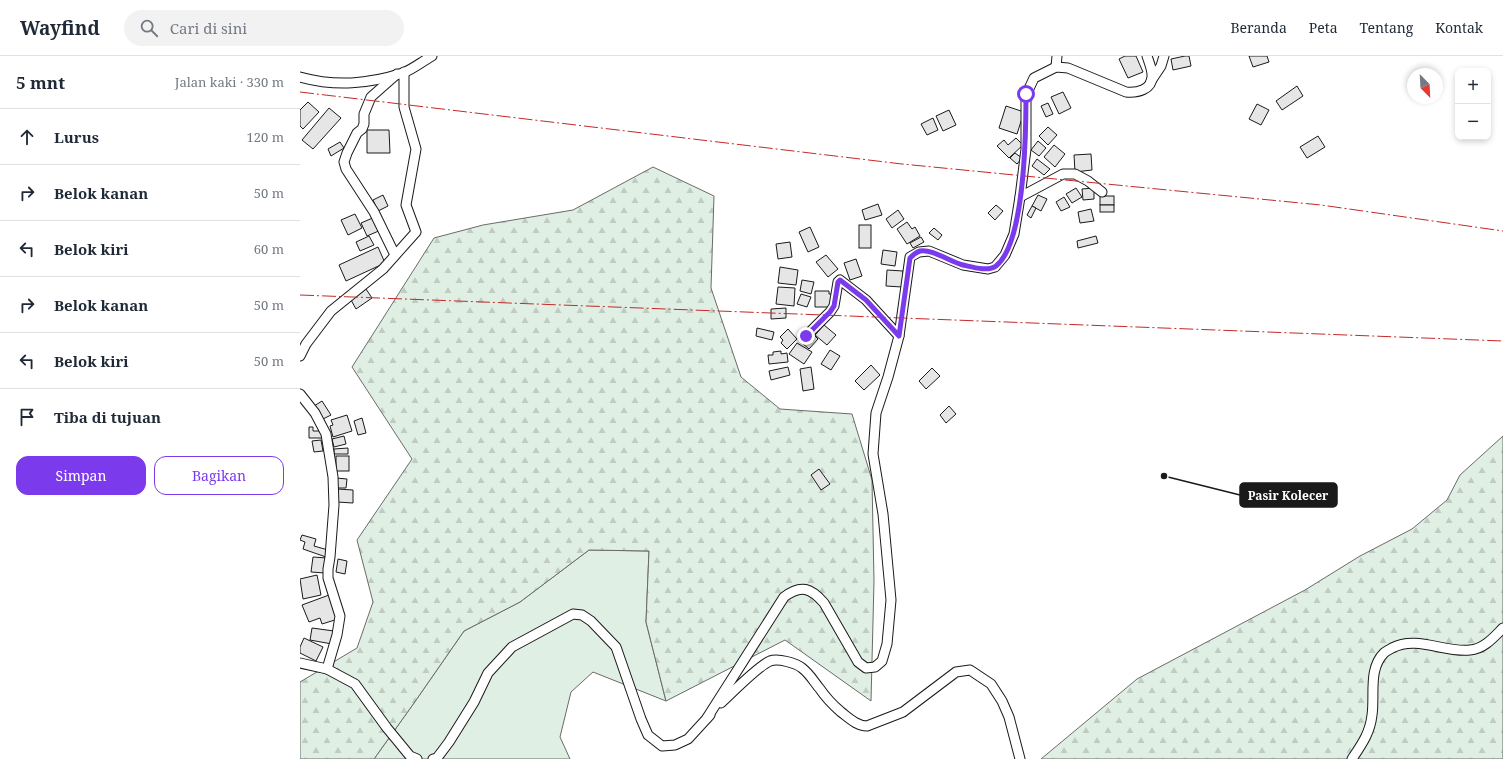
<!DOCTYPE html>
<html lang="id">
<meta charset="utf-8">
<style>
:root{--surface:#fff;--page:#f2f2f3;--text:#1f2937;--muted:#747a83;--line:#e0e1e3;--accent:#7c3aed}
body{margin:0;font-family:"Noto Serif",serif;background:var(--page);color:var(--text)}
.controls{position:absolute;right:12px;top:12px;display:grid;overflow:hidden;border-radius:8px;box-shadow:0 2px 6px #0003}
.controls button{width:36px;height:36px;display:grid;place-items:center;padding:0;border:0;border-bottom:1px solid var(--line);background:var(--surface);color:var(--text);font:20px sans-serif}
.compass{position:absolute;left:1107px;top:12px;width:36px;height:36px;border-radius:50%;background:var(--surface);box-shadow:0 2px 6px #0003;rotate:156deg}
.stop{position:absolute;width:12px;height:12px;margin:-9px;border:3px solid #7c3aed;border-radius:50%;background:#fff}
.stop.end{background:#7c3aed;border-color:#fff;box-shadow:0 1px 4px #0008}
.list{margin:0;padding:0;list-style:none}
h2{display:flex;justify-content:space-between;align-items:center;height:52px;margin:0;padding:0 16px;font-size:17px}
h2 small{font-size:13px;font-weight:400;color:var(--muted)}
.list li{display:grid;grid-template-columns:26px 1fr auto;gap:12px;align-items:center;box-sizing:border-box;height:56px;padding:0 16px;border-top:1px solid var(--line)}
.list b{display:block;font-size:15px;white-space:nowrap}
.list em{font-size:13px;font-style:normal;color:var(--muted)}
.actions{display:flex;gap:8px;padding:12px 16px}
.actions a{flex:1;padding:9px 0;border:1px solid var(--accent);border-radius:12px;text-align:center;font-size:14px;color:var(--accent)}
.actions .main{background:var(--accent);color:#fff}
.icon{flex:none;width:22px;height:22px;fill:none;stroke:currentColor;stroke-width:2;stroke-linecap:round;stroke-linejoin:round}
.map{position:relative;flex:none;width:1203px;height:703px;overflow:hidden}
header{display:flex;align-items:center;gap:24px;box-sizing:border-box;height:56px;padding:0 20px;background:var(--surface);border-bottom:1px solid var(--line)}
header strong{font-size:19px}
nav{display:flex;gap:22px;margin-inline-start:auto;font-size:14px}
.search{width:280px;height:36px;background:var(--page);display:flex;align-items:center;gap:10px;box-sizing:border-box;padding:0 14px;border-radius:22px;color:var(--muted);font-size:15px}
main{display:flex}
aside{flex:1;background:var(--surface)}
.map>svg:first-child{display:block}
.grass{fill:#e0efe3;stroke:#6a6a6a}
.forest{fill:url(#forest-firs);stroke:#6a6a6a}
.building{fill:#e6e6e6;stroke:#1a1a1a}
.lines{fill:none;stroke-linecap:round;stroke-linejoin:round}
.minor-casing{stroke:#1a1a1a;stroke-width:11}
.minor{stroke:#fff;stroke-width:9}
.power{stroke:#c62828;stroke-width:1;stroke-dasharray:14 3 2 3;stroke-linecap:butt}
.route{stroke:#7c3aed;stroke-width:5}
.leader{fill:none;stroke:#1a1a1a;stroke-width:1.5}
.callout-dot{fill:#1a1a1a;stroke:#fff;stroke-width:1.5}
.callout{fill:#1a1a1a;stroke:#1a1a1a;stroke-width:1.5}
.callout-label{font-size:12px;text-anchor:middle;font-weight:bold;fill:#fff}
</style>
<header>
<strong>Wayfind</strong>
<div class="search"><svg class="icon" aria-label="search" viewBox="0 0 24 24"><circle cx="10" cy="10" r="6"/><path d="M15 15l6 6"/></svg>Cari di sini</div>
<nav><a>Beranda</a><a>Peta</a><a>Tentang</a><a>Kontak</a></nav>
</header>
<main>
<aside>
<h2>5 mnt<small>Jalan kaki · 330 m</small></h2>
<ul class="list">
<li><svg class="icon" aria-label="ahead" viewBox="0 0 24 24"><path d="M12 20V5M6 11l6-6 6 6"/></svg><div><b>Lurus</b></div><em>120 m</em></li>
<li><svg class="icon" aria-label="right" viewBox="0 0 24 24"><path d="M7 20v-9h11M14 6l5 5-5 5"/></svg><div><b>Belok kanan</b></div><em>50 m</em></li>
<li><svg class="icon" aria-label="left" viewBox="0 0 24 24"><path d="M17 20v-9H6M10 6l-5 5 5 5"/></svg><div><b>Belok kiri</b></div><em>60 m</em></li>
<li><svg class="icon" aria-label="right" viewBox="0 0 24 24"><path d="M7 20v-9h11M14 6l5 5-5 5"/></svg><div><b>Belok kanan</b></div><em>50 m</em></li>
<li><svg class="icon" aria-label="left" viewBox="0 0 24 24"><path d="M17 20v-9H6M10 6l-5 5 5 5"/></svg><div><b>Belok kiri</b></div><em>50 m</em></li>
<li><svg class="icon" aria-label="arrive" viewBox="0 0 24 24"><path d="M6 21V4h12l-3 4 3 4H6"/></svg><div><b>Tiba di tujuan</b></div></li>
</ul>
<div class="actions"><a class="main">Simpan</a><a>Bagikan</a></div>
</aside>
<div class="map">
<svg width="1203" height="703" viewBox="0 0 1203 703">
<defs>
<pattern id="forest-firs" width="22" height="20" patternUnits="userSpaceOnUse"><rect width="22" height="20" fill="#e0efe3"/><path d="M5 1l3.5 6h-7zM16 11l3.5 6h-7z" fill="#c0ccc2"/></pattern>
</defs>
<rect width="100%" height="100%" fill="#fff"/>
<path class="grass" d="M289 494 349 495 346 566 366 645 293 616 271 636 260 681 270 703H74L114 647 164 575 220 546Z"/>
<g class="forest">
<path d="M353 111 414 140 411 232 441 321 480 353 552 358 572 424 574 525 571 645 485 584 366 645 346 566 349 495 289 494 220 546 164 575 114 647 74 703H0V626L57 592 73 546 57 484 112 403 52 311 134 182 183 169 273 154Z"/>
<path d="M1203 380V703H741L837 623 1005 534 1060 500 1112 473 1147 444 1160 419Z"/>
</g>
<g class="building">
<path d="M825 0H836L843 16 828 22 819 3Z"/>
<path d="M885 0H889L891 10 873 14 871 3Z"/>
<path d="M949 0H967L969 6 953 11Z"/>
<path d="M997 30 1003 40 982 54 976 45Z"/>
<path d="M763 36 771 52 759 58 751 41Z"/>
<path d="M8 46 19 56 3 73 0 70V54Z"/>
<path d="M748 47 753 58 746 61 741 50Z"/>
<path d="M957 48 969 54 961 69 949 63Z"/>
<path d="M706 50 724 56 717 78 699 72Z"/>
<path d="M29 52 41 62 13 93 2 84Z"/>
<path d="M649 54 656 69 643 75 636 60Z"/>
<path d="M633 62 638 74 627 79 621 68Z"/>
<path d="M748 71 757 79 748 89 739 80Z"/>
<path d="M67 74H89L90 97H67Z"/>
<path d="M1018 80 1025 91 1007 102 1000 91Z"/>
<path d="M716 82 723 89 709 102 697 90 704 84 708 89Z"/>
<path d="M738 85 746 92 739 100 731 94Z"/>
<path d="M40 86 44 92 31 100 28 93Z"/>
<path d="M754 89 765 98 755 111 744 101Z"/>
<path d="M715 97 722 102 717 108 710 102Z"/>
<path d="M791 98 792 114 775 116 774 99Z"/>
<path d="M737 103 750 113 744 119 732 110Z"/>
<path d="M776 132 782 141 772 147 766 138Z"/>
<path d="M794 132V143L783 144 782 133Z"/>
<path d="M83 139 88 150 78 155 73 144Z"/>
<path d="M738 139 747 143 741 155 732 150Z"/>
<rect x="800" y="140" width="14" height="9"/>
<path d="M764 141 770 151 761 155 756 146Z"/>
<path d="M578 148 582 159 565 164 562 154Z"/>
<path d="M696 149 703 155 695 164 688 157Z"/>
<rect x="800" y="149" width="14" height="7"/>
<path d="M732 150 736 152 731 162 727 159Z"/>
<path d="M791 153 794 165 780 167 778 156Z"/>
<path d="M598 154 604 163 592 172 586 163Z"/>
<path d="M55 158 62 172 48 179 41 164Z"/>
<path d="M75 161 81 174 67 180 61 167Z"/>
<path d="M607 166 612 173 615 171 620 180 607 188 597 173Z"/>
<rect x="559" y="169" width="12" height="23"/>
<path d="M510 171 519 191 508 196 499 176Z"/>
<path d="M634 172 642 179 638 184 629 177Z"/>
<path d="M69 180 74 189 60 195 56 186Z"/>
<path d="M796 180 798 187 778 192 777 185Z"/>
<path d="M621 181 624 186 613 192 610 187Z"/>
<path d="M490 186 492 201 478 203 476 188Z"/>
<path d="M78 191 85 207 46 225 39 209Z"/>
<path d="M583 194 597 196 595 210 581 208Z"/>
<path d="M526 199 538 213 528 221 516 206Z"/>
<path d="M556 203 562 220 550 224 544 207Z"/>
<path d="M480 211 498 214 496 229 478 227Z"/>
<path d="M587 214 603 215 602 231 586 230Z"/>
<path d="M502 224 514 226 511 238 500 235Z"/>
<path d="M478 231 495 232 494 250 476 248Z"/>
<path d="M66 233 72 242 56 253 51 244Z"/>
<path d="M515 235H529V238H532L531 251H515Z"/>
<path d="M501 238 511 241 507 251 497 248Z"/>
<path d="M486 252V262L471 263V253Z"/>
<path d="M524 269 536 279 527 289 515 279Z"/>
<path d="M457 272 474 276 472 284 456 280Z"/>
<path d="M488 273 497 283 487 293 481 287 483 284 480 281Z"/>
<path d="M512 277 518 283 509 293 502 287Z"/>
<path d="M497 287 512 296 504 308 489 298Z"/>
<path d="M530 294 540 300 531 314 521 308Z"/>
<path d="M481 295V298L487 297 488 306 469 308 468 299H473V296Z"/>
<path d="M571 309 580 319 564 334 555 325Z"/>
<path d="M488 311 490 319 471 324 469 315Z"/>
<path d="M511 311 514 333 503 335 500 313Z"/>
<path d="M632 312 640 320 626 333 619 325Z"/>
<path d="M22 345 31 359 23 363 14 350Z"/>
<path d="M649 350 656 358 646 367 640 359Z"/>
<path d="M47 359 52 375 33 381 30 370 33 369 31 364Z"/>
<path d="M62 362 66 377 58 379 54 365Z"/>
<path d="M9 371H13V375H23L22 382H9Z"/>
<path d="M44 380 46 388 34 391 32 383Z"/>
<path d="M21 384 23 395 14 396 12 385Z"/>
<path d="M48 392V398H34V393Z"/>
<rect x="36" y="400" width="13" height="15"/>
<path d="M519 413 530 428 521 434 511 419Z"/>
<path d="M36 422 47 423 46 432H36Z"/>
<path d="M37 433 53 434V447L37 446Z"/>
<path d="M2 479 16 483 14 490 28 494 26 501 3 493 5 486 0 484Z"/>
<path d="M13 501 27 502 25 517 11 516Z"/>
<path d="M38 503 47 505 45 518 36 516Z"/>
<path d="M17 519 21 539 3 543 0 523Z"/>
<path d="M29 539 38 563 22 568 20 562 9 566 2 549Z"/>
<path d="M12 572 34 575 32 588 10 584Z"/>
<path d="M4 582 23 591 16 605 0 597V591Z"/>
</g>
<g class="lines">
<g class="minor-casing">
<g id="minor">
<path d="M756 11 757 0"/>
<path d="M0 21C36 31 68 28 103 17 113 13 123 5 132 0"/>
<path d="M851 25 861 10 864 0"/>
<path d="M720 141 763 118H775L788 125 802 136"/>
<path d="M95 199 74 156 46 113 44 106 47 97 57 77 62 73 64 68V58L71 41 97 18"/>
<path d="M506 280 530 256 534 250 538 226 540 224 566 244 599 280"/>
<path d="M0 300 6 288 31 255 83 213 116 176 106 149 116 93 104 51V16"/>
<path d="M0 338 15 357 26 378 33 421 34 449 30 501 28 513V522L40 560 37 579 27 613"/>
<path d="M0 607 27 613 55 628 87 672 110 700 117 703"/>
<path d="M421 647C432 637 458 610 470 605 478 602 496 607 502 612 510 618 514 626 520 633 526 642 533 649 541 656 549 662 557 670 567 670L603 656 656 616 670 614 691 628 702 645 709 661 720 703"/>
<path d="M407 662 484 541C501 528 511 532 524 547L558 606 566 612 575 611 582 605 587 588 591 544 583 458 573 398 576 357 588 321 599 280 610 201 619 196 629 195 663 209 688 213 695 211 705 199 714 178 720 141 726 93V39L734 22 756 11 768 12 826 36C837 37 853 34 852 19 852 13 849 6 847 0"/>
<path d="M133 703 137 702 149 686 174 646 188 617 212 591 273 558 282 559 291 565 316 591 341 663 348 679 362 690 375 689 388 683 410 659"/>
<path d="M1052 703C1062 688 1070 677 1072 659 1075 639 1068 613 1084 597 1086 595 1089 594 1092 592 1117 579 1144 597 1170 594 1184 593 1194 581 1203 572"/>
</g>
</g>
<use href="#minor" class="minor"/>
<g class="power">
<path d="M0 36 602 108 1021 149 1203 175"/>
<path d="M0 239 1203 285"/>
</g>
</g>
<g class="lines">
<path class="route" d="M506 280 530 256 534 250 538 226 540 224 566 244 599 280 610 202C613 199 616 196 620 195 633 193 650 206 663 209 672 211 688 216 696 210 725 187 726 75 726 38"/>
</g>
<path class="leader" d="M864 420L940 439"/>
<circle class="callout-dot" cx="864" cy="420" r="4"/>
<rect class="callout" x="940" y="427" width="97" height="24" rx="4"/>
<g class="callout-label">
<text x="988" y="444">Pasir Kolecer</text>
</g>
</svg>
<div class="controls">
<button>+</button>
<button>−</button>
</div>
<svg class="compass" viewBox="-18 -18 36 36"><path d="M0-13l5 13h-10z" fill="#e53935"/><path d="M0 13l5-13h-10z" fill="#747a83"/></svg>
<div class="stop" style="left:726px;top:38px"></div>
<div class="stop end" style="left:506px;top:280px"></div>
</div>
</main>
